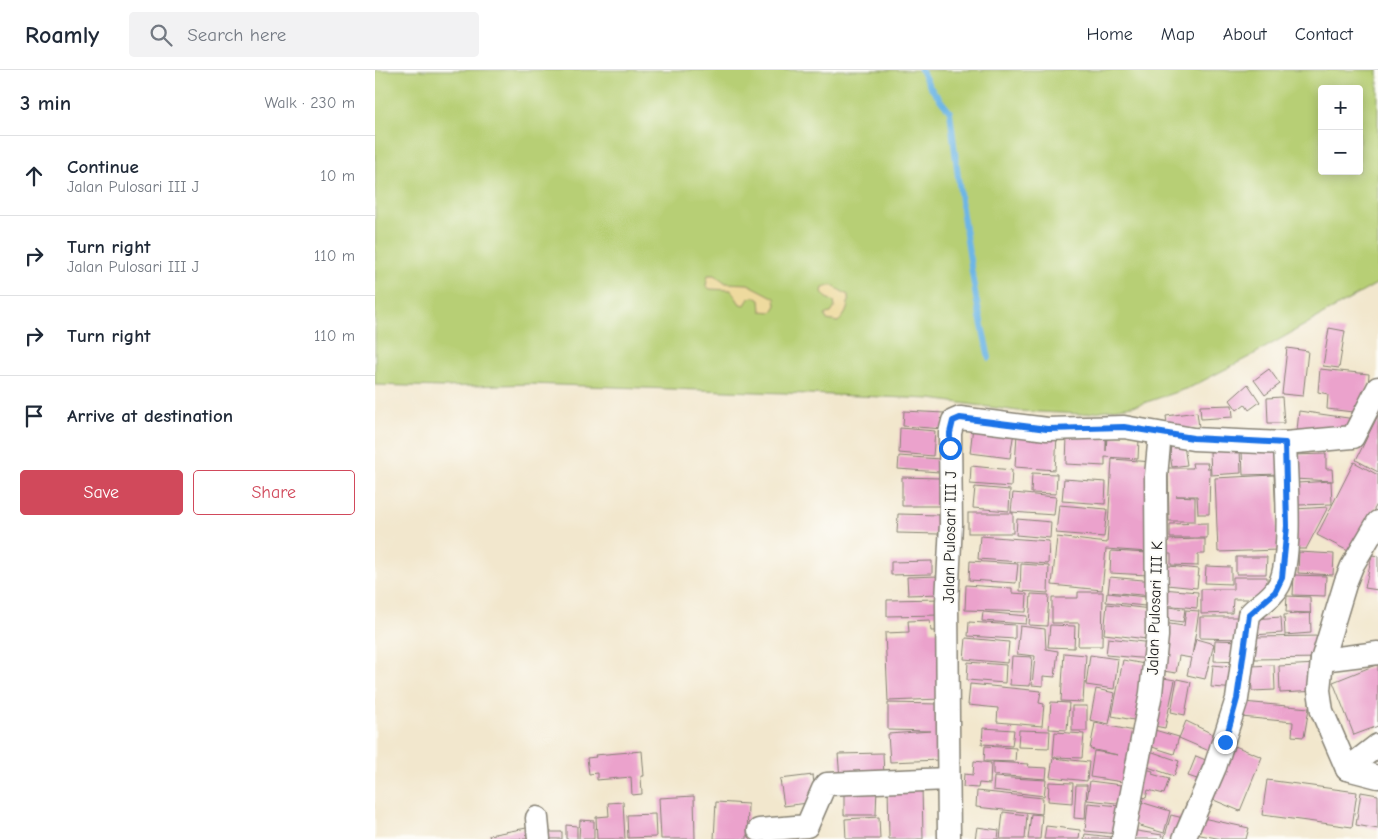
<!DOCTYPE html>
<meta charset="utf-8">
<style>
:root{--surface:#fff;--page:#f2f2f3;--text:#1f2937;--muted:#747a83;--line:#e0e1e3;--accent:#d1495b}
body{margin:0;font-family:"Comic Neue",sans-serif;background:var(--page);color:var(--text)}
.controls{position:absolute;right:15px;top:15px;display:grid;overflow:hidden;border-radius:5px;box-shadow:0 2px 12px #0003}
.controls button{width:45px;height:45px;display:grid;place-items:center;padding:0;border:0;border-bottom:1px solid var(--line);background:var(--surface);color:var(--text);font:25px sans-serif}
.stop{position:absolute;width:15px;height:15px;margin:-11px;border:4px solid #1a73e8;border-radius:50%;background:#fff}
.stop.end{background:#1a73e8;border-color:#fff;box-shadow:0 1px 5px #0008}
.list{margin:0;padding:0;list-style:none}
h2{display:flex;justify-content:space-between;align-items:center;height:65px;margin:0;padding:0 20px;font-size:21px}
h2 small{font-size:16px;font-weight:400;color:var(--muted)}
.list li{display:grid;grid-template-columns:32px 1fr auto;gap:15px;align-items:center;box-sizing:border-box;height:80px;padding:0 20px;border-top:1px solid var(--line)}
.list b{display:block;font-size:19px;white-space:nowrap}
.list p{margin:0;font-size:16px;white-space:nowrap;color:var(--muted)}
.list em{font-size:16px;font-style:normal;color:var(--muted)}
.actions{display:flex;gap:10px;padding:15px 20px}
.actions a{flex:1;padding:11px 0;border:1px solid var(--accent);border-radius:5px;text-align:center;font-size:18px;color:var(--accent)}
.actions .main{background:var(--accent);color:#fff}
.icon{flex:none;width:28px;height:28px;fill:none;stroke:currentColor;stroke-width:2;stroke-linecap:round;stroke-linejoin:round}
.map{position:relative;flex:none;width:1003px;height:769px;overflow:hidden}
header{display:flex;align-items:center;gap:30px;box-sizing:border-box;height:70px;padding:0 25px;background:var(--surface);border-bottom:1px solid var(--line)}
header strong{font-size:24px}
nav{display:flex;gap:28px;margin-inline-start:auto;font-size:18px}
.search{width:350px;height:45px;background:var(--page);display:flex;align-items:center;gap:12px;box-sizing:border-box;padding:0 18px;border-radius:5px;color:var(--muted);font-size:19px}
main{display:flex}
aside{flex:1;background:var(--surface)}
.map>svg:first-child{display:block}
.green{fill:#b7cf74;stroke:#6a7648;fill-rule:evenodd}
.sand{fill:#eeda9e;stroke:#857b5d}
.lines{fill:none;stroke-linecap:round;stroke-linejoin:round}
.stream{stroke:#6db6e5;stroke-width:6}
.building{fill:#eba2cc}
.street-casing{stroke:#878274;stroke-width:25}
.street{stroke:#fff;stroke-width:22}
.route{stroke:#1a73e8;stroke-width:6}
.labels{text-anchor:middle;stroke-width:4;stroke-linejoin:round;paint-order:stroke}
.street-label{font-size:16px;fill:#1c1c1c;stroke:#fdfcf7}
</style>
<header>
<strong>Roamly</strong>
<div class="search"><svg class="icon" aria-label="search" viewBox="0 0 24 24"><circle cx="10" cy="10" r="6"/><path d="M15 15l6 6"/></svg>Search here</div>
<nav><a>Home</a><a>Map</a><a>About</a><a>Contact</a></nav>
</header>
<main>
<aside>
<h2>3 min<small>Walk · 230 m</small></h2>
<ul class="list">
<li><svg class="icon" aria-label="ahead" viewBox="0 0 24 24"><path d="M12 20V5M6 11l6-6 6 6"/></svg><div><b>Continue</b><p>Jalan Pulosari III J</p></div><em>10 m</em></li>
<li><svg class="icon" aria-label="right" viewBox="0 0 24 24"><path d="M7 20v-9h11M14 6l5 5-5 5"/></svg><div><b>Turn right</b><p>Jalan Pulosari III J</p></div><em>110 m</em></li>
<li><svg class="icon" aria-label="right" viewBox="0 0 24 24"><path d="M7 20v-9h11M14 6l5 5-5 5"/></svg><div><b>Turn right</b></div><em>110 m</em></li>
<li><svg class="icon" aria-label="arrive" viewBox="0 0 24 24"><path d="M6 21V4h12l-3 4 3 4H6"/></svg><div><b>Arrive at destination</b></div></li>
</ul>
<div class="actions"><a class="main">Save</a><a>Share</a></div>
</aside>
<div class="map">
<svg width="1003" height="769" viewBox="0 0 1003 769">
<rect width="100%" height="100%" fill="#fdfcf7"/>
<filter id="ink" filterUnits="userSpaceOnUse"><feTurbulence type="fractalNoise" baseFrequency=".02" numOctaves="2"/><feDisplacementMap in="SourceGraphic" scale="10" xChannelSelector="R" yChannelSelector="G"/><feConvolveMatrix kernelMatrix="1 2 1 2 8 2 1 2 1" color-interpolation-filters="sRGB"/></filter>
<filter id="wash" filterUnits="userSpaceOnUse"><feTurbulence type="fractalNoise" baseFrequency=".0096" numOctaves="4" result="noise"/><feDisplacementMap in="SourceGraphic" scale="20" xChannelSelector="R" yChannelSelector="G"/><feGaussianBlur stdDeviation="1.12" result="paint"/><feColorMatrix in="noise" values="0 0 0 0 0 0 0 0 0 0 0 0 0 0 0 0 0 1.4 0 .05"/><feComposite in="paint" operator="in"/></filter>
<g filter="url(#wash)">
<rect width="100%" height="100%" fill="#f2e7cd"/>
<path class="green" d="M0 0H1003V213L874 287 816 317 763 335 707 344 643 341 556 329 409 323 155 314 68 317 0 315ZM947 19H984V101H947Z"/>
<g class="sand">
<path d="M333 205H340L351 213 373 214 400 228 401 235 397 242 386 241 385 230 380 227 374 228 370 235 365 234 356 220 335 219 331 216Z"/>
<path d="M456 215 473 225C474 236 472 244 463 252L452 250 450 246 451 244 456 243 460 237 459 232 452 228 447 222 448 218Z"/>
</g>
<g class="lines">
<path class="stream" d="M546 0 555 17 575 42 587 139 601 228 614 288"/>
</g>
<g id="blocks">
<g class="building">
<path d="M954 258 970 261 964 298 948 296Z"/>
<path d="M912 278 933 281 928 326 907 324Z"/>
<path d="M894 299 905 314 890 325 879 310Z"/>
<path d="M945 299 994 304 992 328 987 343 952 339 953 324 943 322Z"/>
<path d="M873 314 885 332 874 340 870 334 862 340 855 330Z"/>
<path d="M907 327 909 353H893L892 328Z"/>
<path d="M857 335 858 347 826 349 825 336Z"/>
<path d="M529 341 569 343 568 359 528 356Z"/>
<path d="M924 341 980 349 977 366 921 370Z"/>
<path d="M822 342 824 357 793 361 791 346Z"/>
<path d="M1003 345V402L981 390Z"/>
<path d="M598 356 639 361 635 388 595 383Z"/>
<path d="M525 358 560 361 558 386 524 383Z"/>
<path d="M642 363 682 366 680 400 640 397Z"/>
<path d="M692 366 731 368V381L732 366 764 369 763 389 730 387V396L691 394Z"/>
<path d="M808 369 812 395 797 397 793 371Z"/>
<path d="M865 380 866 403 836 405 835 382Z"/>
<path d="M907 380V404L868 405 867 381Z"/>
<path d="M951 384V399H957L958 411 918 409 917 385Z"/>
<path d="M524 386 565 389 564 402 523 399Z"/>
<path d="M737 389 778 392 774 482 731 479 727 520 677 515 682 467 732 473Z"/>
<path d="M979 392 1003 405V432L977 483 942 465Z"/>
<path d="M817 393H833L832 398H835L834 444H823L822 426H801L820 427V451H794L793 398H818Z"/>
<path d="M596 396 637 400 636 417 595 414Z"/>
<path d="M657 403 682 404 681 424 656 423Z"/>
<path d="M899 405 903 480 843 482 840 408Z"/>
<path d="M527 407 565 408 564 436H527Z"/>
<path d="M689 409 731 412 730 434 687 431Z"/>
<path d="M956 411 957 434 923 435 922 413Z"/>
<path d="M600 417 635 420 634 441 598 438Z"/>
<path d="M638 423 681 427 679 445 636 442Z"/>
<path d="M684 435 732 439 729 467 681 463Z"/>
<path d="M953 437 931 479H920V439Z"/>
<rect x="593" y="443" width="45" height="20"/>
<path d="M523 444 565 445 564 464 522 463Z"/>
<path d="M642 449 676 452 675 468 641 465Z"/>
<path d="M832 453V468H795V454Z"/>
<path d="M605 466 674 471 673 494 603 489Z"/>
<path d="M830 469V484H823V496L796 495V484H788V470Z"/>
<path d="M736 481 774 483 773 505 735 503Z"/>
<path d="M924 482 959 484 958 505 923 503Z"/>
<path d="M997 485 1003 486V520L990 518Z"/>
<path d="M861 487H892L891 504H861Z"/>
<path d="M557 491V504L516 505V492Z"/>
<path d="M595 491 643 494 641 513 594 510Z"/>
<path d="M646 494 674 496 673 523 645 521Z"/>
<path d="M784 495 824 499 822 518 782 514Z"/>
<path d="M831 496 856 497V514L830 513Z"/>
<path d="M919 505 951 506 950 526 918 525Z"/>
<path d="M565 506 566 524 533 525 532 507Z"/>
<path d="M735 507 779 511 778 526 733 522Z"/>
<path d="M858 507H892V529H858L857 543 826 544V519H858Z"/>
<path d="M591 515 637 518V523L652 524 651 542 590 540Z"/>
<path d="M787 519 823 522 822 538 786 535Z"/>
<path d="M703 522H728L727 576H703L704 553H677V528H703Z"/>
<path d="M732 523 771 527 770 536 731 532Z"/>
<path d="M656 524 674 525 672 556 654 555Z"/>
<path d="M912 526 935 527 936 563 910 565 909 545 935 543 911 542Z"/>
<path d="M566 529V545L512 546V530Z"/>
<path d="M732 534 776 539 772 569 729 564Z"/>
<path d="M786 536 810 539 808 552 784 549Z"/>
<path d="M811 540 824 541 817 586 821 569 839 574 830 609 812 605 816 588 804 586 801 603 782 600 788 553 809 556Z"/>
<path d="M608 542 652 546 651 554 607 551Z"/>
<path d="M825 547H869V569L825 568Z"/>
<path d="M906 547 907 563 879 565 878 549Z"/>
<path d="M555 550 556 561H564L566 629 513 631 510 563 534 562 533 551Z"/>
<path d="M594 552 640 555V569L593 566Z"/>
<path d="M675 555 700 556 699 578 673 577Z"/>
<path d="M645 556 670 559 671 579 683 581 680 607 668 606V616L657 615 660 586 642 584Z"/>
<path d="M947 566V588L880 589 879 567Z"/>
<path d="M591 568 634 572 632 593 589 589Z"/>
<path d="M733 568 777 573 775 589 731 585Z"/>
<path d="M840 570 867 571 866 592 839 591Z"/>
<path d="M689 583 711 585 708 632 686 631Z"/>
<path d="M715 585 743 589 739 619 711 615Z"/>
<path d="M637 586 657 587 655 616 635 615Z"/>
<path d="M748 590 775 595 764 651 737 646Z"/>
<path d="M593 592 631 595 630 613 592 610Z"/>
<path d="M942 594 943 621 905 623 904 596Z"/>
<path d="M1003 594V656L979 665 958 612Z"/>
<path d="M838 595 865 598 863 619 836 617Z"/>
<path d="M899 595 900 620 877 621 876 596Z"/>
<path d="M783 607 800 610 790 658 774 655Z"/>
<path d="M802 609 816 612 810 645 796 642Z"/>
<path d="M595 614 666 621 664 633 669 634 667 656 622 652 623 638 593 635Z"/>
<path d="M721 619 740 623 734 654 715 650Z"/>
<path d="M676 632 694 633 692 660 674 659Z"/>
<path d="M868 632 934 638 929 667 917 666 918 652 866 647Z"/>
<path d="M513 633 563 634 564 690 515 692 513 664 556 661 513 660Z"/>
<rect x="697" y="636" width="15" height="25"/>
<path d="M811 651 846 668 839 683 804 668Z"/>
<path d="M720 653 764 662 754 713 715 707 719 681 743 685 715 679Z"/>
<path d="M608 658 639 660 637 676 607 674Z"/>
<path d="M776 659 804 667 799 684 771 675Z"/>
<path d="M644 660 675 661 674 678 643 677Z"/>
<path d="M680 662 709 664 707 688 678 687Z"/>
<path d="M855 674 887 687 865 741 834 728Z"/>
<path d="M610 676 641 678 640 692 609 691Z"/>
<path d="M769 679 804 691 799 706 764 694Z"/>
<path d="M267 681 269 706H266L267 724 257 725 256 707 222 710V703L214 704 212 688 221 687 220 685Z"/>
<path d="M508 683 509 707 465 709 463 684Z"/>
<path d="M821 686 833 691 825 710 813 706Z"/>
<path d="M678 688 714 692 712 711 675 707Z"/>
<path d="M599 691 616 693 615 714 604 713 603 718 588 717 589 704 598 705Z"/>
<path d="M618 692 654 694 653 697 672 698 671 709 618 705Z"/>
<path d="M767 698 778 701 777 704 794 709 789 724 773 720 771 728 760 725Z"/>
<path d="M438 705 441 732 409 736 405 709Z"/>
<path d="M619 707 671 710 669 726 618 720Z"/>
<path d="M892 710 982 722 977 757 887 745Z"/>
<path d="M715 711 754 716 751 734 712 730Z"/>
<path d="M674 712 698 713 697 733 673 731Z"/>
<path d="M469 714 502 715 501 745H469Z"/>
<path d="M701 715H712L710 749 699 748Z"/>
<path d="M513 716H547L548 769H514Z"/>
<path d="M602 721 668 728 667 744 601 737Z"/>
<path d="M986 722 1003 725V759L981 755Z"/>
<path d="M319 726 320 769H286L284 728Z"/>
<path d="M756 729 795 741 789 763 752 752Z"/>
<path d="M248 732 250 769H222L221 747 234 746 233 733Z"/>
<path d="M341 732 373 734 372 769H339Z"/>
<path d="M713 733 745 736 743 764 710 761Z"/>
<path d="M628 742 652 745 650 769H625Z"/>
<path d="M280 744 281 767 253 768 252 745Z"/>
<path d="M656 744 667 745 665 769H653Z"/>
<path d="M796 745 808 748 802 769H789Z"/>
<path d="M504 747 505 769H471L470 749Z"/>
<path d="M823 747 874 758 871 769H847L820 764Z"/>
<path d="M205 750 219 751V769H204Z"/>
<path d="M191 755 202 756V769H191Z"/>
<path d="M671 756 705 760 704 769H669Z"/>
<path d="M157 757 159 769H115L114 765Z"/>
<path d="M602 757 624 760 623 769H600Z"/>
<path d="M750 759 787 765 786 769H749Z"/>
<rect x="169" y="762" width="18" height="7"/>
<path d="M710 764 745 768V769H709Z"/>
</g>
</g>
</g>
<g filter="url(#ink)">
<use href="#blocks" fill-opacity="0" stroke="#878274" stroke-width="1"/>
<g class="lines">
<g class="street-casing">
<g id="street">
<path d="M1003 452 977 496 971 511 947 590 944 620 947 641 972 699 1003 707"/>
<path d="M947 590 1003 583"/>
<path d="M972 699 1003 675"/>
<path d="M162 748 164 769"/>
<path d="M384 760 432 756 448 719 452 714 573 709"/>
<path d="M574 769 572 532 576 454 575 363 578 351 585 348 672 359 749 357 818 369 910 373 978 367 1003 318"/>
<path d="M748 769 776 623 782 566 781 406 785 364"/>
<path d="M809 769 840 697 862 629 874 545C883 534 897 529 904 515 918 489 911 406 910 373"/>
</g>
</g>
<use href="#street" class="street"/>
</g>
</g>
<g class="lines" filter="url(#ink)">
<path class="route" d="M575 378V363L578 351 585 348 672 359 749 357 818 368 910 373 912 456 907 508 900 522 874 545 862 629 850 672"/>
</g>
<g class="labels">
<g class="street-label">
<text transform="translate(574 467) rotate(-89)" y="6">Jalan Pulosari III J</text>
<text transform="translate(779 538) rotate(-88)" y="6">Jalan Pulosari III K</text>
</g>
</g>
</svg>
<div class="controls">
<button>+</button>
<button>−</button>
</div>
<div class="stop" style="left:575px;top:378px"></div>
<div class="stop end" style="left:850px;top:672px"></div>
</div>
</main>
